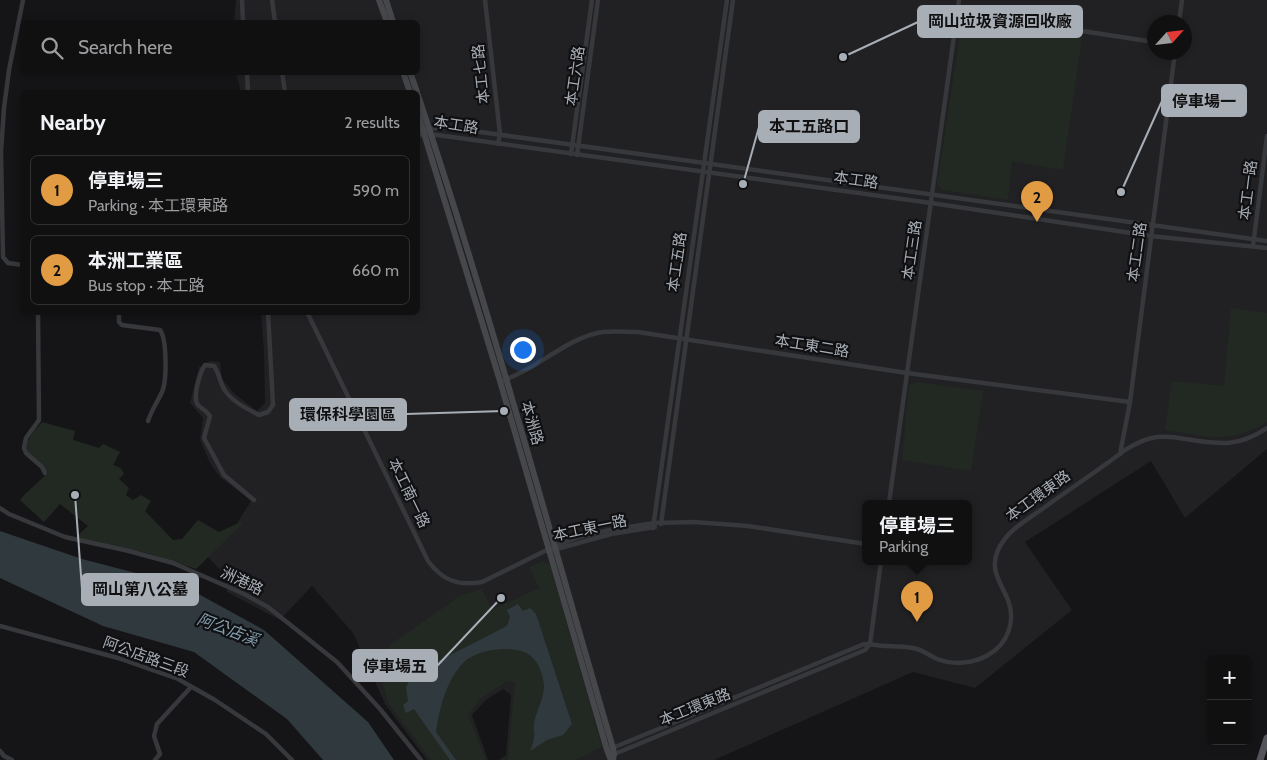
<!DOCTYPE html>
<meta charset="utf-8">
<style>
:root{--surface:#101011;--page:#19191a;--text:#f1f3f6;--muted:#9c9d9f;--line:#303031;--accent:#e19b43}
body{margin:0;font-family:Cabin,"Noto Sans TC",sans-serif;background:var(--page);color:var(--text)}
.controls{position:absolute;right:15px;bottom:15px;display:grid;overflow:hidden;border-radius:8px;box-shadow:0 2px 8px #0003}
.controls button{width:45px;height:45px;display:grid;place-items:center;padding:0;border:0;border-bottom:1px solid var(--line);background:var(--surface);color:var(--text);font:25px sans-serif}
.compass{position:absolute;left:1147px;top:15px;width:45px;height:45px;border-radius:50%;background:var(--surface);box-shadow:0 2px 8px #0003;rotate:63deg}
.you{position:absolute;left:522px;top:349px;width:18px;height:18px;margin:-12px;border:4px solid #fff;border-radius:50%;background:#1a73e8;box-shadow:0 0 0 8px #1a73e833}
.badge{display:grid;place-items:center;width:32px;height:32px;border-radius:50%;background:var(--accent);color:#111;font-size:16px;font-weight:700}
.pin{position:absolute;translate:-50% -41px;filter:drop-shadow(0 1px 2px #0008)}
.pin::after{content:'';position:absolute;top:26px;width:18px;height:15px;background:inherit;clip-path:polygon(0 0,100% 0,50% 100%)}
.popup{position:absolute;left:862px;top:500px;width:110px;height:65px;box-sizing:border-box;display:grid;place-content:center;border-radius:8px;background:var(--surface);filter:drop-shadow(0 1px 4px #0005);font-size:16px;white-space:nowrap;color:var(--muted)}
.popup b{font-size:19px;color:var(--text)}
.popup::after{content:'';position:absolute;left:50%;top:100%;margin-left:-10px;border:10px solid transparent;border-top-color:var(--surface)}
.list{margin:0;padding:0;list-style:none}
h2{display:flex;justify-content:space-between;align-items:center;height:65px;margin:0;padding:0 20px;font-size:21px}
h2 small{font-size:16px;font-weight:400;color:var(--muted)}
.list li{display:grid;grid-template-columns:32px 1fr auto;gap:15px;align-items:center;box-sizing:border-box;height:70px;margin:0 10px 10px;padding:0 10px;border:1px solid var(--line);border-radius:8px}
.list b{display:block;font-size:19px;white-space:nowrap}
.list p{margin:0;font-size:16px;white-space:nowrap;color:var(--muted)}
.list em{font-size:16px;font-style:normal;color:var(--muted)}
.icon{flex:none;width:28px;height:28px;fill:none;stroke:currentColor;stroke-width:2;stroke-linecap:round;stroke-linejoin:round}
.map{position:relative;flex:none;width:1267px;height:760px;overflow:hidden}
.search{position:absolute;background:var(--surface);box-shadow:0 2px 8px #0003;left:20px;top:20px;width:400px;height:55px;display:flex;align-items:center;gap:12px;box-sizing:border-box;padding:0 18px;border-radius:8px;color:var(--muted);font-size:19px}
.panel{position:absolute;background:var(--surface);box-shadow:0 2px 8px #0003;left:20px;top:90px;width:400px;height:225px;border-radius:8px}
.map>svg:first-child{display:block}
.built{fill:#212124;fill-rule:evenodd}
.green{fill:#222922}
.water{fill:#2f393e}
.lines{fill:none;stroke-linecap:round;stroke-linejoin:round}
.street{stroke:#36383b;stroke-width:4.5}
.secondary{stroke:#45474b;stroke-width:6}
.primary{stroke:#53555a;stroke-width:7}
.labels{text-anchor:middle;stroke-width:4.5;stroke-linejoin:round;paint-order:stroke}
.street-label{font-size:15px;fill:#a8aeb6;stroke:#101012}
.water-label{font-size:16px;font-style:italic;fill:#829eae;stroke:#101012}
.leader{fill:none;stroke:#a8aeb6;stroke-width:2}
.callout-dot{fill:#a8aeb6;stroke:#101012;stroke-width:2}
.callout{fill:#a8aeb6;stroke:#a8aeb6;stroke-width:2}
.callout-label{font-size:16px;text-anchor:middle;font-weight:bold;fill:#111}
</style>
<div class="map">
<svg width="1267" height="760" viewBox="0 0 1267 760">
<rect width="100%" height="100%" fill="#151517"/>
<path class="built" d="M236 0H1267V449L1185 518 1151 461 1025 542 1072 610 975 688 913 672 714 760H499L506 755 511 695 503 689 486 700 472 715 488 760H427L385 704 353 633 312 586 280 620 227 592 225 575 207 556 234 528 251 501 220 477 210 463 200 440 203 418 190 403 199 367 210 361 220 362 222 379 235 394 257 411 265 403 264 351 261 313 418 312V92H241L236 73 418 72V22H234ZM1154 22H1184V52H1154ZM866 503H968V561H866Z"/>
<g class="green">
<path d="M974 20 1082 38 1063 170 1012 161 1008 200 943 190 937 184 961 28 971 29Z"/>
<path d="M1231 308 1267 313V422C1229 445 1206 436 1165 430L1172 381 1224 386Z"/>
<path d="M916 382 983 391 971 471 902 460 909 385Z"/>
<path d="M42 422 75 431 73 440 99 448 103 444 120 452 113 465 121 468 124 474 119 479 129 488 126 495 133 500 141 495 151 501 145 511 173 540 182 539 198 520 219 532 241 522 242 524 196 569 147 553 75 538 88 526 60 504 44 522 20 500 25 494 48 473 27 452C24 440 35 431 42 422Z"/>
<path d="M542 561 550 565 602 747 575 760H508L515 682 507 681 479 700 468 715 486 760H431L389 704 378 670 390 645 460 596 482 589 492 610 539 588 529 567Z"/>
</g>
<g class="water">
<path d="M0 531 82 559 182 585 264 630 368 722 394 760H323L287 719 194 652 103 626 0 578Z"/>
<path d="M518 604 523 611 530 608 536 614 572 724 563 735 547 740 530 751C532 746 534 741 534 737 535 733 533 729 534 725 535 713 543 701 544 688 544 679 540 664 532 657 518 643 477 649 464 662 446 681 440 706 436 732L456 760H450L414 709 406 713 403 705 408 701 406 687 413 674 507 626 510 617 507 610Z"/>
</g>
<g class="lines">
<g class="street">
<path d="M242 0 243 22"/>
<path d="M272 0 275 22"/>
<path d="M485 0 500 134 498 144"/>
<path d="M958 12 1154 42"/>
<path d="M1179 22 1182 0"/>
<path d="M247 72 248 92"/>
<path d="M282 72 285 92"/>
<path d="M430 134 931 203 1151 236 1267 248"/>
<path d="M418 136 429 129 444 127 1267 241"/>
<path d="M571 154 592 0"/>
<path d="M577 155 598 0"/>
<path d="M1253 246 1267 136"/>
<path d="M22 265 8 263 3 257 1 152 4 108 9 70 23 0"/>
<path d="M38 312 39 420 26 438 24 448 26 453 42 467 45 473"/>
<path d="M119 312V322L122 325 160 330C167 339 167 381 162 392 157 403 152 409 148 421"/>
<path d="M307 312 428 561C443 581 458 586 482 582L555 546 579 537 610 530 654 523 694 522 748 526 866 544"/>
<path d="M504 380C538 369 567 337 603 332 614 331 627 332 638 332L907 373 1130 402"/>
<path d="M1120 454 1130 402 1175 52"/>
<path d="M254 500 224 475 204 438 210 416C207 411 202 409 198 405 192 398 200 372 205 365L214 366C219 373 220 382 224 389 231 401 247 409 259 415L268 412 273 405 268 312"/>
<path d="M889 503 959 0"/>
<path d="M0 508 9 514 65 537 129 551 173 563 242 593 268 607 337 662 380 709 421 760"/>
<path d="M661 524 733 0"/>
<path d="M653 528 727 0"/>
<path d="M553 550 611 534 655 527"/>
<path d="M0 626 118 658 178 679 215 700 266 734 292 760"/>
<path d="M610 749 864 644C872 644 879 646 887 646 897 647 906 646 917 649 924 651 930 656 937 659 953 665 973 664 988 655 1008 644 1016 621 1008 600 1001 583 989 570 998 550 1007 530 1027 520 1045 507 1071 488 1099 470 1125 450 1135 444 1146 438 1157 437 1167 436 1176 437 1185 439 1219 444 1237 448 1267 428"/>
<path d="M0 751 4 756 12 760"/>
<path d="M612 755 865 650 870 644 881 561"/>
<path d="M155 760 160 754 154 736 157 724 191 687"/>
</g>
<g class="secondary">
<path d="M379 0 387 22"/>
<path d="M386 0 393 22"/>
<path d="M403 72 410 92"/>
<path d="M410 72 417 92"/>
<path d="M418 95C490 311 549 530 613 748L614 754 613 760"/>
<path d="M418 114 500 381 607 750 611 760"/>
</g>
<path class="primary" d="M1260 760 1267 738"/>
</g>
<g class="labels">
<g class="street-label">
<text transform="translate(481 74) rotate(-96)" y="5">本工七路</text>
<text transform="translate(575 76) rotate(-82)" y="5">本工六路</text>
<text transform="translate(456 125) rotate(9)" y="5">本工路</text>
<text transform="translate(856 180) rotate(8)" y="5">本工路</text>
<text transform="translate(1248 190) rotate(-83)" y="5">本工一路</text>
<text transform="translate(912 250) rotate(-82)" y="5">本工三路</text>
<text transform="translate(1137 252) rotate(-82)" y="5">本工二路</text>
<text transform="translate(677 262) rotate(-82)" y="5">本工五路</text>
<text transform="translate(812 346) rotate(9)" y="5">本工東二路</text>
<text transform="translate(532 423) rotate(74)" y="5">本洲路</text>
<text transform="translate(409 493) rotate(64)" y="5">本工南一路</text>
<text transform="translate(1038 496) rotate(-36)" y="5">本工環東路</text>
<text transform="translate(590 528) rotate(-12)" y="5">本工東一路</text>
<text transform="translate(242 581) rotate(26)" y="5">洲港路</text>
<text transform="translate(146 657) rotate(20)" y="5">阿公店路三段</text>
<text transform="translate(695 707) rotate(-22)" y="5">本工環東路</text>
</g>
<g class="water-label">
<text transform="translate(228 629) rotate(21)" y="6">阿公店溪</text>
</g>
</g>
<path class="leader" d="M843 57L918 22M1121 192L1162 101M743 184L759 127M504 411L406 414M75 495L82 589M501 598L437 666"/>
<g class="callout-dot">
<circle cx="843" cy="57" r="5"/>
<circle cx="1121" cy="192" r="5"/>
<circle cx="743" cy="184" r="5"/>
<circle cx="504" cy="411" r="5"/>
<circle cx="75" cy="495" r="5"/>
<circle cx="501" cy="598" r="5"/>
</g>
<g class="callout">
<rect x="918" y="6" width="164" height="31" rx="5"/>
<rect x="1162" y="85" width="84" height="31" rx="5"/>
<rect x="759" y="111" width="100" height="31" rx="5"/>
<rect x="290" y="399" width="116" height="31" rx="5"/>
<rect x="82" y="574" width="116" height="31" rx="5"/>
<rect x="353" y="650" width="84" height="31" rx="5"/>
</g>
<g class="callout-label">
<text x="1000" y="27">岡山垃圾資源回收廠</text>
<text x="1204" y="107">停車場一</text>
<text x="809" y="132">本工五路口</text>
<text x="348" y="420">環保科學園區</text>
<text x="140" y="595">岡山第八公墓</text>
<text x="395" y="672">停車場五</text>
</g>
</svg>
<div class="controls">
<button>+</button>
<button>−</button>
</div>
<svg class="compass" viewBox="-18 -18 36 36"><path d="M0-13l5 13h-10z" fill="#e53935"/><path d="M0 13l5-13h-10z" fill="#9c9d9f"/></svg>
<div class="you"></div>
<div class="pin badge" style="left:917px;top:622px">1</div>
<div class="popup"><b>停車場三</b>Parking</div>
<div class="pin badge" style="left:1037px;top:222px">2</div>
<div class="search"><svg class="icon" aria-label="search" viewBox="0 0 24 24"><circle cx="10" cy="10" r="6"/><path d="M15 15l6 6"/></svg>Search here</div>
<section class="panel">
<h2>Nearby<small>2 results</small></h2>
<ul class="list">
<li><span class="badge">1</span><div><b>停車場三</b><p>Parking · 本工環東路</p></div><em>590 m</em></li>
<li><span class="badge">2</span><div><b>本洲工業區</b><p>Bus stop · 本工路</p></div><em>660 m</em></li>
</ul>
</section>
</div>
